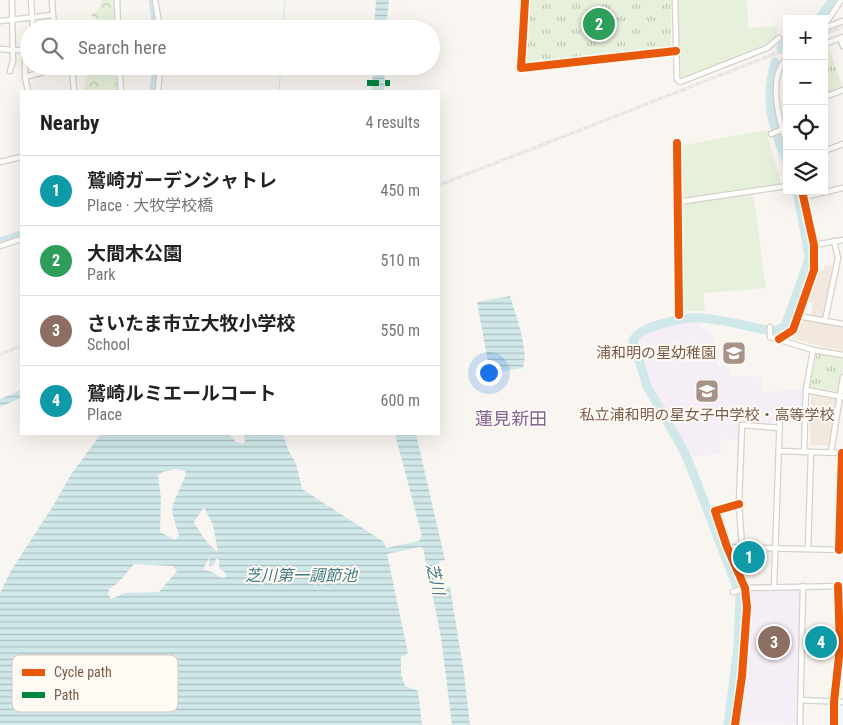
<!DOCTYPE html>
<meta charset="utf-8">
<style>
:root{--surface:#fff;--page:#f6f6f6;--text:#222;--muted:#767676;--line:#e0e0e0;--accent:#0b8043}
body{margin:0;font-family:"Roboto Condensed","Noto Sans JP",sans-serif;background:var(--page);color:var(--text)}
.controls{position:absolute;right:15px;top:15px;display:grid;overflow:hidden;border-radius:0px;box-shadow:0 5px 20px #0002}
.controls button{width:45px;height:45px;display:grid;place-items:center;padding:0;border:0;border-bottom:1px solid var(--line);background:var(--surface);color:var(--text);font:25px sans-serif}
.you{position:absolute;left:488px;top:372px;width:18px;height:18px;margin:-12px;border:4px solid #fff;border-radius:50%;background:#1a73e8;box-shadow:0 0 0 8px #1a73e833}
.badge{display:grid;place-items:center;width:32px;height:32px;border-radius:50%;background:var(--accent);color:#fff;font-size:16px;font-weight:700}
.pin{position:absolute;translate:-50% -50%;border:2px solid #fff;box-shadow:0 1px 5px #0006}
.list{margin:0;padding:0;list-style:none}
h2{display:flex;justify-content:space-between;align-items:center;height:65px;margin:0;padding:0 20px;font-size:21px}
h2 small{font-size:16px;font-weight:400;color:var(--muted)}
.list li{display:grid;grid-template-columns:32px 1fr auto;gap:15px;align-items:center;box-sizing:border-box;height:70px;padding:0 20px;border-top:1px solid var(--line)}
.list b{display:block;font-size:19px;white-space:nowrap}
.list p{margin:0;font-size:16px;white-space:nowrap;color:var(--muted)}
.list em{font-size:16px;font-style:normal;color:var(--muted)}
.icon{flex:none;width:28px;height:28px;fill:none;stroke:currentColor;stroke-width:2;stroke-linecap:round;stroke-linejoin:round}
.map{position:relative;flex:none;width:843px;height:725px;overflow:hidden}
.search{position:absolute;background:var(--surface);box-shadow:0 5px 20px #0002;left:20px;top:20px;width:420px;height:55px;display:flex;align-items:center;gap:12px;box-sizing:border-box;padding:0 18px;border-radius:28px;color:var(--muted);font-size:19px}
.panel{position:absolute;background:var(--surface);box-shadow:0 5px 20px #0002;left:20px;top:90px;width:420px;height:345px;border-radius:0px}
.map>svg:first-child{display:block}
.residential{fill:#f2e8de}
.education{fill:#f6eef6}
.forest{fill:url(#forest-crowns)}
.park{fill:url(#park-tufts)}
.pitch{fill:#e7f0db}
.water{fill:url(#water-rules);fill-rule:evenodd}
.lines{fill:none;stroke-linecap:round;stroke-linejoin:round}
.stream{stroke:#d0e8ea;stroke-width:1}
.canal{stroke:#d0e8ea;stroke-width:5}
.river{stroke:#d0e8ea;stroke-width:9}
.minor-casing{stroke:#d7d1cb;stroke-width:7}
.minor{stroke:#fefefd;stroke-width:4.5}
.rail-casing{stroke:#e6e3e7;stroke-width:3}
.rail{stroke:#fffaf3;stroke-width:1;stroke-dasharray:4;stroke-linecap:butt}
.quiet{stroke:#00873e;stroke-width:6;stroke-dasharray:12 6;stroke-linecap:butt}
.cycleway-casing{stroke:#fffaf3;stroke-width:11}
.cycleway{stroke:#e8590c;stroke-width:8}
.labels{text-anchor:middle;stroke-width:4;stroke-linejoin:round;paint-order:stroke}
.poi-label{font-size:15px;fill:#7a5c4d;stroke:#fffaf3;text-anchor:end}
.water-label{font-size:16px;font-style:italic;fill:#437c86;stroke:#fffaf3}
.quarter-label{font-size:18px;fill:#846695;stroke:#fffaf3}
.key{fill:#fffaf3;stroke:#d7cbc1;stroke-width:1}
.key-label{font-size:14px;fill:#7a5c4d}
</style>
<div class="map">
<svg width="843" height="725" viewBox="0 0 843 725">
<defs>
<pattern id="forest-crowns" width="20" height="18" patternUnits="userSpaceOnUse" patternTransform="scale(1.25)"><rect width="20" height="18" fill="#e7f0db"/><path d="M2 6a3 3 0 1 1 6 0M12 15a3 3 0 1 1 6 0" fill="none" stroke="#c0c6b4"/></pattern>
<pattern id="park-tufts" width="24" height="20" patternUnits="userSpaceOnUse" patternTransform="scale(1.25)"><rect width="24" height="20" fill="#e7f0db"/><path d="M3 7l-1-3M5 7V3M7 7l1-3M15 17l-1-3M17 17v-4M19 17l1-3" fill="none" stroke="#c0c6b4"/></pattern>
<pattern id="water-rules" width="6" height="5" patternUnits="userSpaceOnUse" patternTransform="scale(1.25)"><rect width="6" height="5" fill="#d0e8ea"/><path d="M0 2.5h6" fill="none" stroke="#aebfc0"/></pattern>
</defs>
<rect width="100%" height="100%" fill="#f9f5f0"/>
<g class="residential">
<path d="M825 265 833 266 824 317 811 315 813 303 804 301 816 269 823 271Z"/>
<path d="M801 319 843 327V351L792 339Z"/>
<path d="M811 392 837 398 830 445H810Z"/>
</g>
<g class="education">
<path d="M683 322H701V327L709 331 712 335 718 367 728 366 732 376 761 377V392L804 389V413L778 411 776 425 740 423 739 440 721 439 720 454 690 457 646 378 636 344 639 335Z"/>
<path d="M801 589 798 724 738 723 750 607 747 591Z"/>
</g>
<g class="forest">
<path d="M102 0H115L114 29H95L98 27V19L91 15 99 9Z"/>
<path d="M84 66H113L111 71 116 76 118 91H80L84 88 87 74Z"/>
</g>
<g class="park">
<path d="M527 0H671V49L523 65Z"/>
<path d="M828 46 843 88 824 95V48Z"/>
<path d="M817 352 843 357V368L837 393 809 387Z"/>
</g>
<g class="pitch">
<path d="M678 0H747L748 28 774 26 777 27 776 38 764 47 681 79Z"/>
<path d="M766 130 781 185 679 200V146Z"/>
<path d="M753 193 766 288 703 293 705 311H681L679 205Z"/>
</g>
<g class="water">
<path d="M376 0H389L386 29H374Z"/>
<path d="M373 66H385L384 91H372Z"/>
<path d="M510 296C516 315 529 350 523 368L490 373 477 302Z"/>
<path d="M21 390V398L0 407V399Z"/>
<path d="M101 434H229L236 442 242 444 245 442 244 434H283L289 452 296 463 302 489 384 542 386 548 419 541 422 536 395 434H416L445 560 439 561 445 588 450 587 464 674 470 725H452L441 637 423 548 420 547 387 554 408 653 401 657V674L405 686 418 691 422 725H0V593L12 569 53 506 72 473ZM176 469 185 471 186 475 173 504 172 512 179 536 175 540 160 532 161 499 158 475 163 472ZM204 507 213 525 218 552C207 544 201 534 194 522ZM209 558V566L214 565 216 559H219V568L226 573V577L222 578 212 572 203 570ZM134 564 173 566 177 571 159 592 125 593 111 599 108 594 109 589 118 583Z"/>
</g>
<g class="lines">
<g class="stream">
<path d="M283 29 285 0"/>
<path d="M279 91 281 66"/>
</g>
<g class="canal">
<path d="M151 0 155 29"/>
<path d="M152 91 155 66"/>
<path d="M0 240 21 233"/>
</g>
<g class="river">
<path d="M819 19 833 0"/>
<path d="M781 48 787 41"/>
<path d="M775 62C764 103 772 124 787 163"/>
<path d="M728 725 738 646 740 595 694 475 684 451 647 386 633 341C638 325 687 317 703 318 724 320 746 326 767 330L775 331 785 326 807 265 809 256 797 191"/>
</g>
<g class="minor-casing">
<g id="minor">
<path d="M31 0 33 29"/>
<path d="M52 0 54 29"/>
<path d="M117 0 118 29"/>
<path d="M155 0 160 29"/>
<path d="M525 0 521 68 676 51"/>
<path d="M675 0 677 79 680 82 767 48 779 38"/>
<path d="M0 21 52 15"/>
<path d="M824 26 841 0"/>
<path d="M824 28 843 21"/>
<path d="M840 38 843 46"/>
<path d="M824 44 843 37"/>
<path d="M0 49 29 51"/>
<path d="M25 51V77L28 91"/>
<path d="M787 59C767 75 779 123 787 143"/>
<path d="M119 66 121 91"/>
<path d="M10 71 13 61 12 0"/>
<path d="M25 77 58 68H72L74 91"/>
<path d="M158 91 160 66"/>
<path d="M824 97 843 90"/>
<path d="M771 134 781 130"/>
<path d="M677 143 679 315"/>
<path d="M824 151 843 144"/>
<path d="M0 162 21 157"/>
<path d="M804 197 843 188"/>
<path d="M678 202 787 186"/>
<path d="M814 245 843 240"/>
<path d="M0 246 21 239"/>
<path d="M798 316 843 324"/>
<path d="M825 321 838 258 834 241"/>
<path d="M770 327V337L813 350 843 355"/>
<path d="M779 339 793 330 814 270V245L802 191"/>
<path d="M806 390 843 397"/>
<path d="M779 451 843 453"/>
<path d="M804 452 806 390 813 350"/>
<path d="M831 452 843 377"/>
<path d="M727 547 843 550"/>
<path d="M742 547 739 504 742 425 779 428"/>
<path d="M808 549 811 452"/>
<path d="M839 550 842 453"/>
<path d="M774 587 780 413 805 417"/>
<path d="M733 592 745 588 843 586"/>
<path d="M801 700 843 702"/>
<path d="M735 725 742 676 747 607 745 588 727 547 715 511 739 504"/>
<path d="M800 725 803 586"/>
<path d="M834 725V702L840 647 838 586"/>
</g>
</g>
<use href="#minor" class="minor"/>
<g class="rail-casing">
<g id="rail">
<path d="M824 34 843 27"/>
<path d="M439 185 787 49"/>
<path d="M0 354 21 346"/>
</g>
</g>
<use href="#rail" class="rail"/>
<path class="quiet" d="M367 83H390"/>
<g class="cycleway-casing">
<g id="cycleway">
<path d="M525 0 521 68 676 51"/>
<path d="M677 143 679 315"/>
<path d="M779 339 793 330 814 270V245L802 191"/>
<path d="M839 550 842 453"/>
<path d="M735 725 742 676 747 607 745 588 727 547 715 511 739 504"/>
<path d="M834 725V702L840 647 838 586"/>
</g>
</g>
<use href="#cycleway" class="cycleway"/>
</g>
<defs>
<g id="school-square" transform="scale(1.25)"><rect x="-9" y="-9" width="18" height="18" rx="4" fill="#a69286" stroke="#fffaf3"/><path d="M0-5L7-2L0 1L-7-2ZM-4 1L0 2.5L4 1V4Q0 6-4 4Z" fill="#fff"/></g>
</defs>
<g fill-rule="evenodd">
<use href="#school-square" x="734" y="353"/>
<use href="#school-square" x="707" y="391"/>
</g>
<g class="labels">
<g class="poi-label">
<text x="716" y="358">浦和明の星幼稚園</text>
<text x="707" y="420" text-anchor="middle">私立浦和明の星女子中学校・高等学校</text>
</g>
<g class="water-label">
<text x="301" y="581">芝川第一調節池</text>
<text transform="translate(436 579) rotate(77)" y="6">芝川</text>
</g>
<g class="quarter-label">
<text x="511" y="425">蓮見新田</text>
</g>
</g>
<rect x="12" y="655" width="166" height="57" rx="8" class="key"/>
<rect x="22" y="669" width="23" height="7" fill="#e8590c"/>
<rect x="22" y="692" width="23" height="6" fill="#00873e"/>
<g class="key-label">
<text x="54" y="677">Cycle path</text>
<text x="54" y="700">Path</text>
</g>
</svg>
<div class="controls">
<button>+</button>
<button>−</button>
<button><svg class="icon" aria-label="locate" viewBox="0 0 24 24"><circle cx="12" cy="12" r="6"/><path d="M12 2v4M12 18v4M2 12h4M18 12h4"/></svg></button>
<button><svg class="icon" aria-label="layers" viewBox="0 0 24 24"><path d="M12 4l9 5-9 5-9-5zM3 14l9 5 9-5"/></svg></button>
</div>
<div class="you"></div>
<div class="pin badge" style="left:749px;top:557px;background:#0f9aa8">1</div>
<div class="pin badge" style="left:599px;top:24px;background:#2e9e5b">2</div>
<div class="pin badge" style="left:774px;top:642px;background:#8d6e63">3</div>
<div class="pin badge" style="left:821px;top:642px;background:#0f9aa8">4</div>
<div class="search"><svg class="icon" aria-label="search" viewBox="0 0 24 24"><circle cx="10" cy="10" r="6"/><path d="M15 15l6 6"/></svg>Search here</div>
<section class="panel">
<h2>Nearby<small>4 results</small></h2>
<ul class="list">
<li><span class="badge" style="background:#0f9aa8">1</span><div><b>鷲崎ガーデンシャトレ</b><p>Place · 大牧学校橋</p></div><em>450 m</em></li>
<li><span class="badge" style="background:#2e9e5b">2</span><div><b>大間木公園</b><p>Park</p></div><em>510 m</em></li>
<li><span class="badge" style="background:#8d6e63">3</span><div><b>さいたま市立大牧小学校</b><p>School</p></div><em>550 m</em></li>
<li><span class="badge" style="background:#0f9aa8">4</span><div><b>鷲崎ルミエールコート</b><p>Place</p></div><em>600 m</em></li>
</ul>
</section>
</div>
